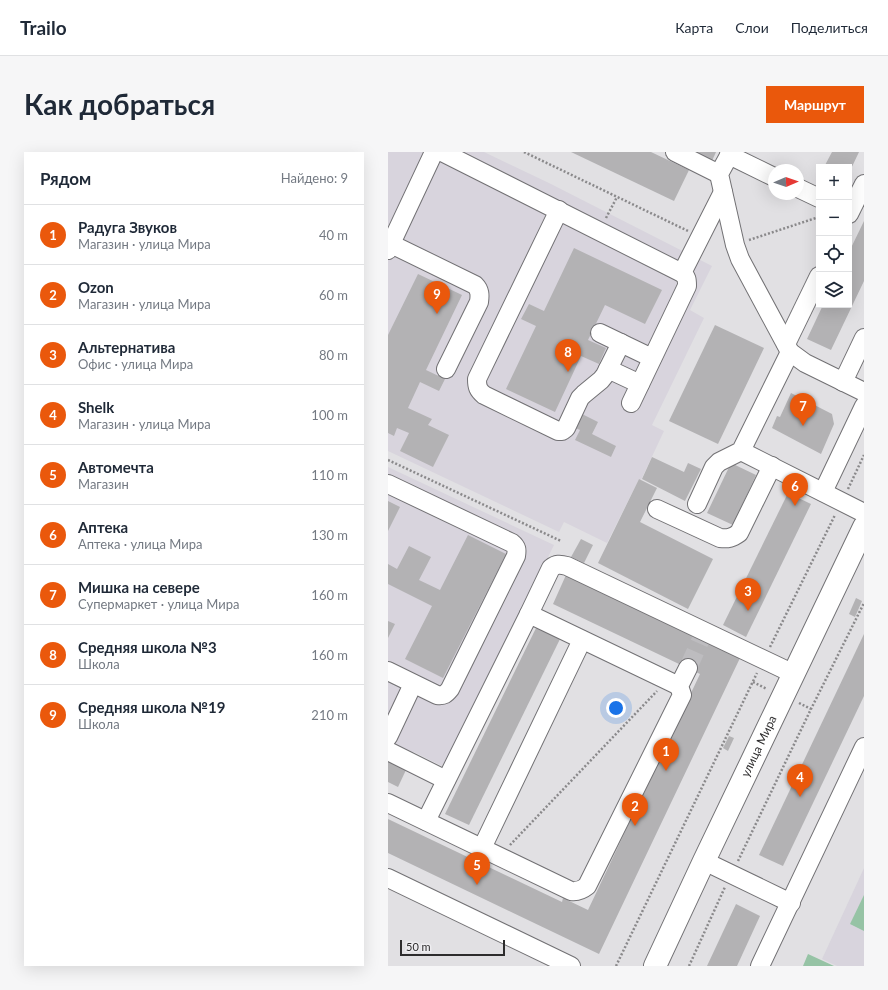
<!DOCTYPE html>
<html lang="ru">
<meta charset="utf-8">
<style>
:root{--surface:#fff;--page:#f6f6f7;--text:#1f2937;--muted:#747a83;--line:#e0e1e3;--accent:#ea580c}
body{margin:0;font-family:Lato,sans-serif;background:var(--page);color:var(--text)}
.controls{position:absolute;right:12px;top:12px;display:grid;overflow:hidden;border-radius:0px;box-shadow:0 4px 16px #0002}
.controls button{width:36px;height:36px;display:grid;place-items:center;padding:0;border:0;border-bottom:1px solid var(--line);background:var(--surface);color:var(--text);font:20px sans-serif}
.compass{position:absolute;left:380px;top:12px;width:36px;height:36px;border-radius:50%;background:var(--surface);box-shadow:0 4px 16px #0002;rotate:88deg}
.scale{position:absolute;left:12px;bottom:10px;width:105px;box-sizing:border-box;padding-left:4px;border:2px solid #2d2c2d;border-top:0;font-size:11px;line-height:14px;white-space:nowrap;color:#2d2c2d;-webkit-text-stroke:3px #eeedf0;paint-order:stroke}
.you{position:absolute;left:228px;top:556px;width:14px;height:14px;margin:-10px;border:3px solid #fff;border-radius:50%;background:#1a73e8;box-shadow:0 0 0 6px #1a73e833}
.badge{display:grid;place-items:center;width:26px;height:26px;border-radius:50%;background:var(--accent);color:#fff;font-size:13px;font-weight:700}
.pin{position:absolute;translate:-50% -33px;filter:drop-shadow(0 1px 2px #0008)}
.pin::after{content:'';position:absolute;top:21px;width:14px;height:12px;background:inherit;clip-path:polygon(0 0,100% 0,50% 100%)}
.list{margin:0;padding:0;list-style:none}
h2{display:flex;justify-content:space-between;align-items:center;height:52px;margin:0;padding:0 16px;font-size:17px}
h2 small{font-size:13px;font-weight:400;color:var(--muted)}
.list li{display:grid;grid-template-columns:26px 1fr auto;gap:12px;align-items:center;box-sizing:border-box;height:60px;padding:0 16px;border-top:1px solid var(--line)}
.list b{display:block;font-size:15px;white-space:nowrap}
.list p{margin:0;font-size:13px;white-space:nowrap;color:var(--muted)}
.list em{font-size:13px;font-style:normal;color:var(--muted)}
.icon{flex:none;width:22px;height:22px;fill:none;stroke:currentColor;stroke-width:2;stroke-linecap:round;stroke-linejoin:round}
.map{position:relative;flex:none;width:476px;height:814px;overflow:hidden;border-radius:0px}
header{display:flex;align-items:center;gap:24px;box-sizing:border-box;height:56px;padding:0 20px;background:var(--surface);border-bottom:1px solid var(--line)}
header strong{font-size:19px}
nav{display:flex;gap:22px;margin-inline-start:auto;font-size:14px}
.intro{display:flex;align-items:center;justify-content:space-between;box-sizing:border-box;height:96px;padding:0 24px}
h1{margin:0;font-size:28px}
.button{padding:10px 18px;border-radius:0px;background:var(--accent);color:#fff;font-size:14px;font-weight:700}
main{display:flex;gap:24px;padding:0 24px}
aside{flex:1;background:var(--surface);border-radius:0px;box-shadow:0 4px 16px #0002}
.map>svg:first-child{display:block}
.built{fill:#d8d4dd}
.green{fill:#96c3a5}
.building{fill:#b3b2b4}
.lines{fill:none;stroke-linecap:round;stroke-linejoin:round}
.minor-tunnel{stroke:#bdbcbf;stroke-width:18;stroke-dasharray:18 9;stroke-linecap:butt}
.minor-casing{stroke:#727174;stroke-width:20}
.major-casing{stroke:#727174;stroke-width:24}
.path{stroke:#8a898b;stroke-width:2.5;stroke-dasharray:2 2;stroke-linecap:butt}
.minor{stroke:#fff;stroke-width:18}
.major{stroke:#fff;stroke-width:22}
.labels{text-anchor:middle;stroke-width:3.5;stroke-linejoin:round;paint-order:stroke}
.street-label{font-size:12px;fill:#2d2c2d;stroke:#eeedf0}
</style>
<header>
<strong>Trailo</strong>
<nav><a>Карта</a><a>Слои</a><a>Поделиться</a></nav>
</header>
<div class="intro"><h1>Как добраться</h1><a class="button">Маршрут</a></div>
<main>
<aside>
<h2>Рядом<small>Найдено: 9</small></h2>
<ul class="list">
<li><span class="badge">1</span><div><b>Радуга Звуков</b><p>Магазин · улица Мира</p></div><em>40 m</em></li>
<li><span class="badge">2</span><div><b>Ozon</b><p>Магазин · улица Мира</p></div><em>60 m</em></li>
<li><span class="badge">3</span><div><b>Альтернатива</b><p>Офис · улица Мира</p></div><em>80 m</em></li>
<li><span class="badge">4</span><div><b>Shelk</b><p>Магазин · улица Мира</p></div><em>100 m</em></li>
<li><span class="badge">5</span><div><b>Автомечта</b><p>Магазин</p></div><em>110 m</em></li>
<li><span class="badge">6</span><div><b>Аптека</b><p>Аптека · улица Мира</p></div><em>130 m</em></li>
<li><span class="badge">7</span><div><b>Мишка на севере</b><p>Супермаркет · улица Мира</p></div><em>160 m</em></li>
<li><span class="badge">8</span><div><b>Средняя школа №3</b><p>Школа</p></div><em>160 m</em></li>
<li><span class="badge">9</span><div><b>Средняя школа №19</b><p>Школа</p></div><em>210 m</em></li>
</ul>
</aside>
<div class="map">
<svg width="476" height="814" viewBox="0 0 476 814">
<rect width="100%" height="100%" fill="#e1e0e3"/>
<g class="built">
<path d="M0 0H96L161 31 324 114 302 158 316 166 264 273 276 279 253 328 251 327 219 391 176 370 171 380 0 299Z"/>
<path d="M0 315 166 393 56 615 26 600 20 602 0 593Z"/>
<path d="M476 716V814H449L434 807Z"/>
</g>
<g class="green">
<path d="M476 743V779L462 772Z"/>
<path d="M420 802 446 814H415Z"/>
</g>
<g class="building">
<path d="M183 0H263L301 18 286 49Z"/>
<path d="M306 0H328L324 9Z"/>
<path d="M444 0H471L461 21V15H436Z"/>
<path d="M476 69V129L443 198 419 187 435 153H461V100Z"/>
<path d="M186 96 274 138 257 172 217 153 200 188 218 196 211 212 193 204 167 260 118 237 148 174 133 167 141 152 156 159Z"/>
<path d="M30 122 74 143 38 218 57 227 51 239 32 230 20 256 44 267 40 273 61 283 45 315 12 299 21 281 9 276 6 284 0 281V183Z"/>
<path d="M327 173 376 196 330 292 281 269Z"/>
<path d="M403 241 444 262 446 272 433 302 384 276 389 264 392 265Z"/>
<path d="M192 261 210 270 204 282 228 294 223 305 187 288 192 278 185 275Z"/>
<path d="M264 305 296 320 300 311 313 317 297 349 254 327Z"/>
<path d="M343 311 368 323 345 373 319 361Z"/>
<path d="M251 327 269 336 252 370 325 407 300 457 210 411Z"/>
<path d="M400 341 423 352 358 485 335 473Z"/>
<path d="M0 349 12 355 0 379Z"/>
<path d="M80 383 118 402 55 526 17 507 44 454 0 432V412L9 417 21 394 43 405 31 428 52 438Z"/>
<path d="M193 387 205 393 196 411 183 405Z"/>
<path d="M178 423 352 506 211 802 0 701V667L174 750 175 746 200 758 312 522 165 452Z"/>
<path d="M468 446 474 449 467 465 461 462Z"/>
<path d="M0 469 7 472 0 486Z"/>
<path d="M149 474 173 485 81 673 57 662Z"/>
<path d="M476 482V544L395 714 371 703Z"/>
<path d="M341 584 346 586 340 599 335 596Z"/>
<path d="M0 609 18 618 10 635 0 630Z"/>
<path d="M348 752 372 764 349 814H319Z"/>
</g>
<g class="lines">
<path class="minor-tunnel" d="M300 516 313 487"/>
<g class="minor-casing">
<g id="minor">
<path d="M54 0 294 121C299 125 299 128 299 134L243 251"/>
<path d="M287 0 331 22"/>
<path d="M343 0 331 22 347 93 352 107 402 200 417 211 476 240"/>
<path d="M341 3 386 25"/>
<path d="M410 36 431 46"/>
<path d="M171 58 89 227C89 235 90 238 96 243L170 279H174L178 276 192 246 196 242 213 228 217 223 233 191"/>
<path d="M461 62 476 32"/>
<path d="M3 92 87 133C92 138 92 143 91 150L58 217"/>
<path d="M0 98 46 0"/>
<path d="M294 121 335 40"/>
<path d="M212 181 264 206"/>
<path d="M398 192 431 124"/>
<path d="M220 217 252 232"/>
<path d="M455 230 476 186"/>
<path d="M353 299 476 361"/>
<path d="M0 332 124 391C129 395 129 398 128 404L62 537C58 542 56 544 49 543L0 519"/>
<path d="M435 340 476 254"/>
<path d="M309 352 326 315 331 310 353 299 402 200"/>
<path d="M269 357 332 386C340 387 344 386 351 381L384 314"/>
<path d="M141 462 163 416C168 412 172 412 179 414L406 522"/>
<path d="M0 585 25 532"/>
<path d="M0 599 58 628"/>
<path d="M0 651 183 739C190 740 194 738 199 734L294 543 291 534 300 516"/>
<path d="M38 669 141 462 291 534"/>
<path d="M94 696 194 488"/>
<path d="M316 709 403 751"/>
<path d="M0 726 183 814"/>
<path d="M372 814 476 595"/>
</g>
</g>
<g class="major-casing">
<g id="major">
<path id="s1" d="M267 814 316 709 476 375"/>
</g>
</g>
<g class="path">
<path d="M136 0 300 79"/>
<path d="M218 66 229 45"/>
<path d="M361 88 431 65"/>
<path d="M0 308 173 389"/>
<path d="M460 337 476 303"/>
<path d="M382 495 447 363"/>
<path d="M365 530 379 537"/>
<path d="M411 551 423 557"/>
<path d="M122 693 269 539"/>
<path d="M350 709 423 557 476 451"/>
<path d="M228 814 369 521"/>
<path d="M301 814 337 735"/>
</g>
<use href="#minor" class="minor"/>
<use href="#major" class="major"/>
</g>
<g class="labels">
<g class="street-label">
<text dy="4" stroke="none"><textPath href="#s1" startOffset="243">улица Мира</textPath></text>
</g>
</g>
</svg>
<div class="controls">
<button>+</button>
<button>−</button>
<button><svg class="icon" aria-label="locate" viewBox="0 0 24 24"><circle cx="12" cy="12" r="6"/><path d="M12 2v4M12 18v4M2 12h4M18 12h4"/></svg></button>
<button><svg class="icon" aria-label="layers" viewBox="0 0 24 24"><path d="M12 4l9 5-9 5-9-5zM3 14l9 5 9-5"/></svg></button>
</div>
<svg class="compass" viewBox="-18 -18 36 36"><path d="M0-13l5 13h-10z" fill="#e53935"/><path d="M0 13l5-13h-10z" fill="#747a83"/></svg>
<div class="scale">50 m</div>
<div class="you"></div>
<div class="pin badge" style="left:278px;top:619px">1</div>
<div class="pin badge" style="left:247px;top:674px">2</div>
<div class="pin badge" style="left:360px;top:459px">3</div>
<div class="pin badge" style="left:412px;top:645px">4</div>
<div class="pin badge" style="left:89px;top:733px">5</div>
<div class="pin badge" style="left:407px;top:354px">6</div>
<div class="pin badge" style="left:415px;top:274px">7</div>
<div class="pin badge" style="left:180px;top:220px">8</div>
<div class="pin badge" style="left:49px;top:162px">9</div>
</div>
</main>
